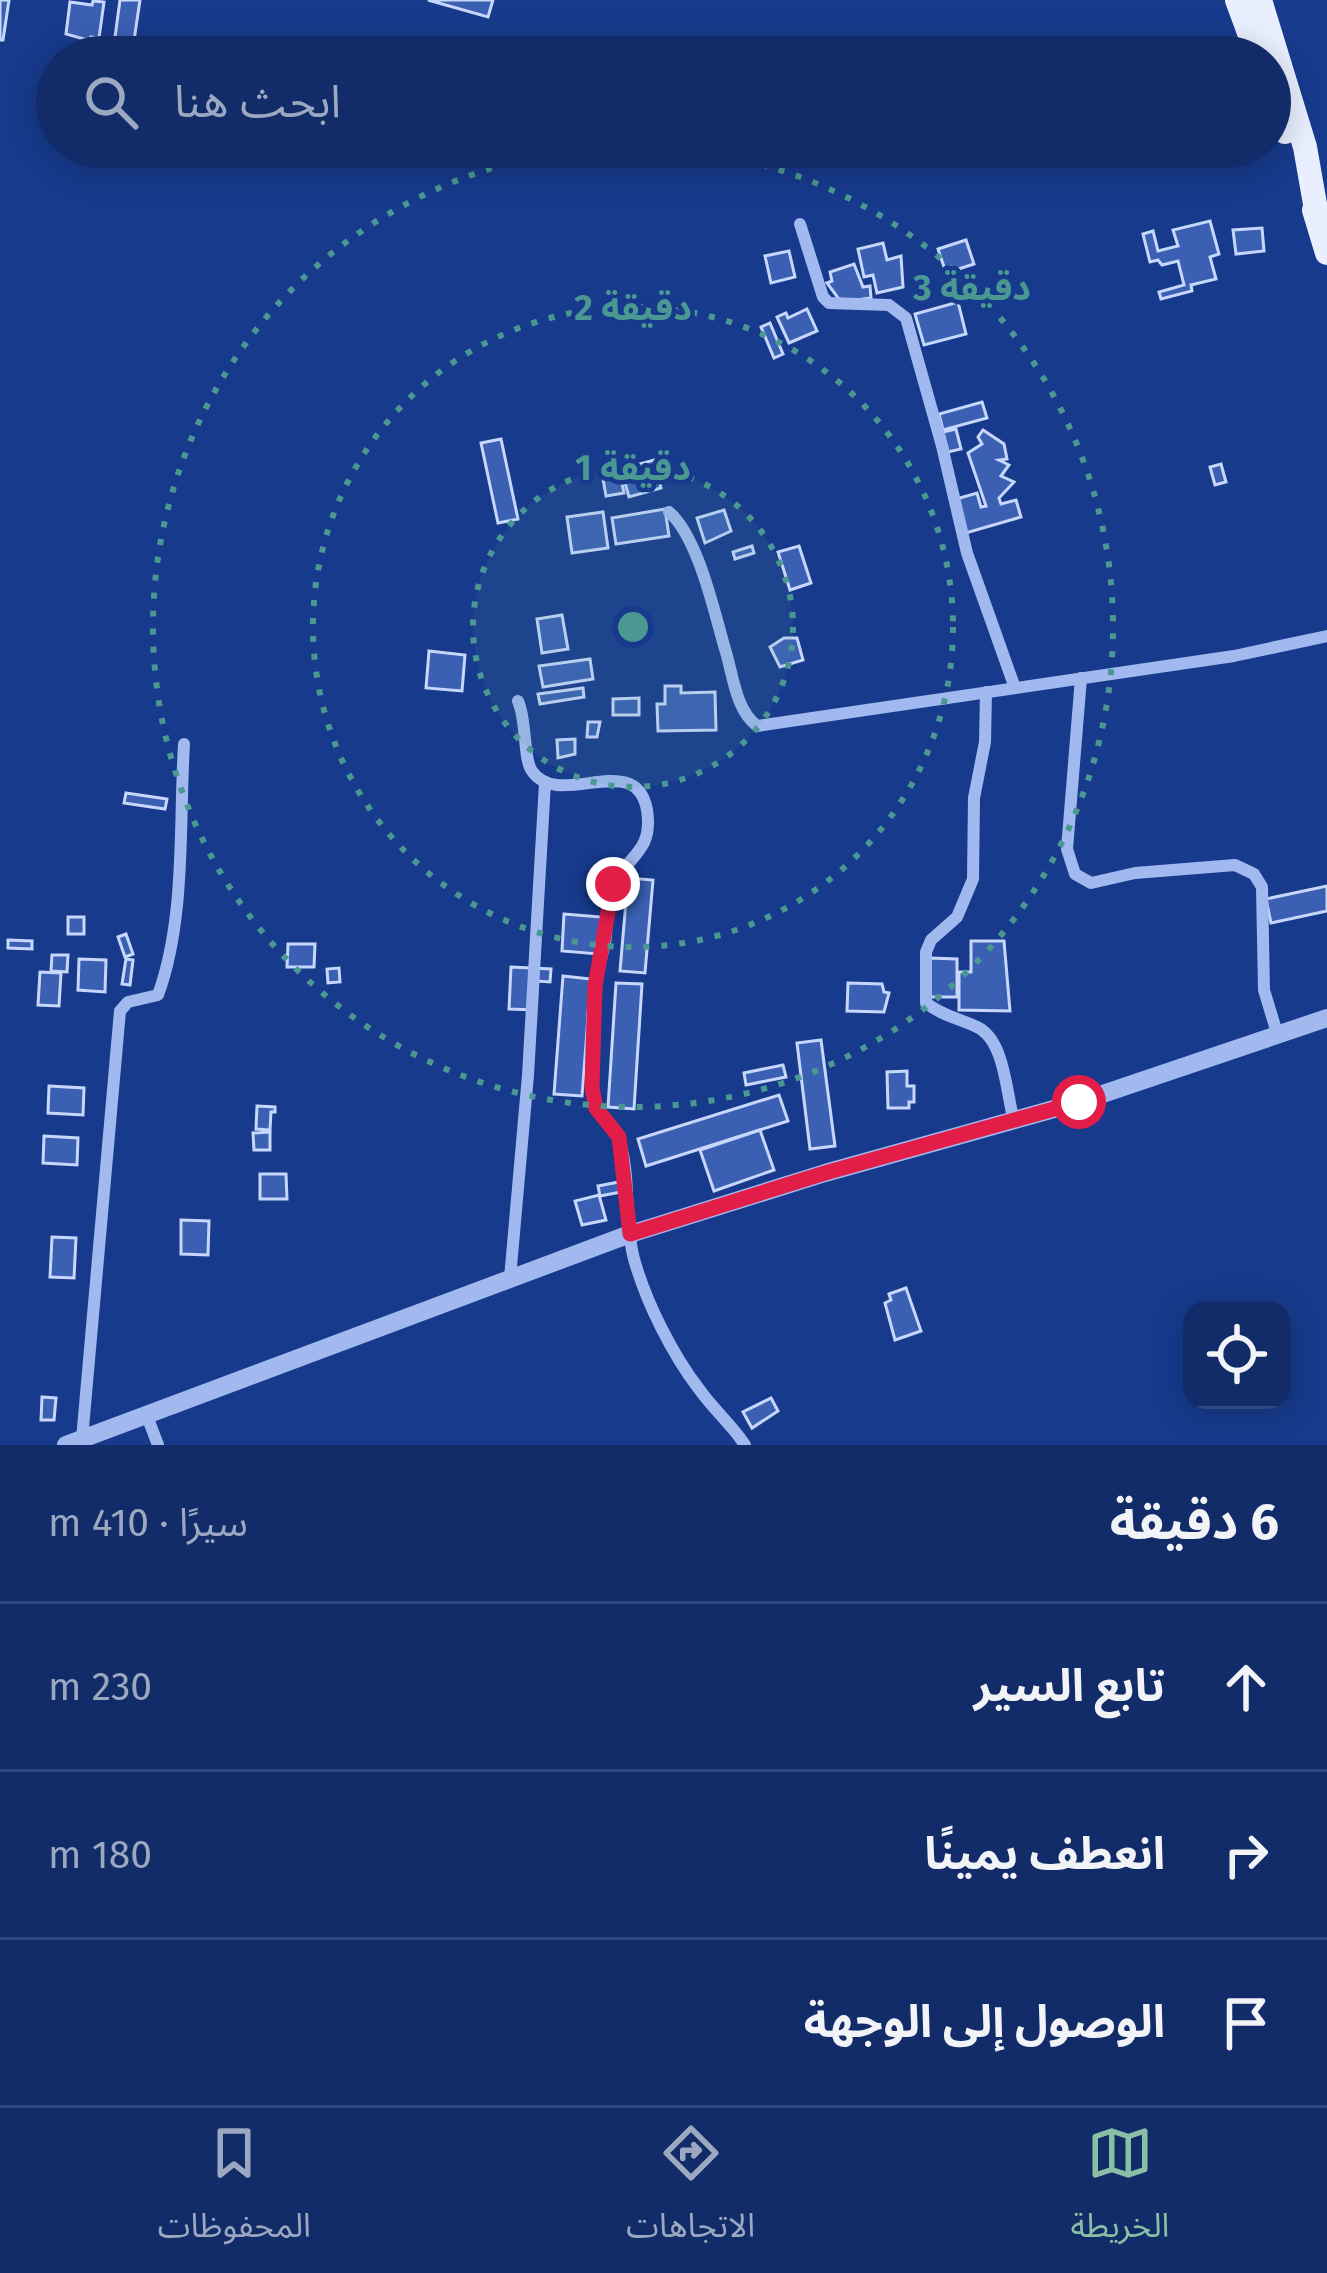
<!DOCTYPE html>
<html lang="ar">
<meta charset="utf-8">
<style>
:root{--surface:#112c69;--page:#1a346f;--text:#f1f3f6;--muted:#9ca7c0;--line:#30487d;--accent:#8abfa5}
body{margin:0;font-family:"Fira Sans","Noto Sans Arabic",sans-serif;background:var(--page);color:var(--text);direction:rtl}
.controls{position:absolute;right:36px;bottom:36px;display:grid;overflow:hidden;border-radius:24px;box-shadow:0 6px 30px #0003}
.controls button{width:108px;height:108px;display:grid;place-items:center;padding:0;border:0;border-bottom:3px solid var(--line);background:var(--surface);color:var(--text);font:60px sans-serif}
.stop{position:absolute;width:36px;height:36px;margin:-27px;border:9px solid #e11d48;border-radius:50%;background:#fff}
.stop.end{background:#e11d48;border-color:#fff;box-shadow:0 3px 12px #0008}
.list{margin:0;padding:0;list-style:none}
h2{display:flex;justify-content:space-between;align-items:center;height:156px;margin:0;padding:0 48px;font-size:51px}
h2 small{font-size:39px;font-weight:400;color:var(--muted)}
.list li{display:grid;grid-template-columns:78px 1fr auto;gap:36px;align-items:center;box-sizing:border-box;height:168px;padding:0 48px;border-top:3px solid var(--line)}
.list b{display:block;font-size:45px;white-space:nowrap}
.list em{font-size:39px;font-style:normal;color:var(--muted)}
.icon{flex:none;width:66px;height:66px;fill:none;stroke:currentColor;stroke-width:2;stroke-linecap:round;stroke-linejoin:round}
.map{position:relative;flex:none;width:1327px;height:1445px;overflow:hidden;direction:ltr}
.search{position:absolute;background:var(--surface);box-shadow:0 6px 30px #0003;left:36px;right:36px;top:36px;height:132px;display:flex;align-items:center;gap:30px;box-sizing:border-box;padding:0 42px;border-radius:66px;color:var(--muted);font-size:45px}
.sheet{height:660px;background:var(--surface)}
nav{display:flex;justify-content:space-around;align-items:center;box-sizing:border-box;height:168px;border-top:3px solid var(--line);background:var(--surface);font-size:33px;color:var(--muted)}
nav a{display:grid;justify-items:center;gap:6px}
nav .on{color:var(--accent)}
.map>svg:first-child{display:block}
.building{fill:#3b60b3;stroke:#c7d7fb;stroke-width:3}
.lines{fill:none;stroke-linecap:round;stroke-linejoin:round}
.minor{stroke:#a1b9ef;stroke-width:12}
.tertiary{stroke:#a1b9ef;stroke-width:18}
.primary{stroke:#e9efff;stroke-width:24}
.route{stroke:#e11d48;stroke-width:15}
.ring{fill:none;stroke:#4b9892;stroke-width:6;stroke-dasharray:6 12}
.centre{fill:#4b9892;stroke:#173a8c;stroke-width:6}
.ring-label{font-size:36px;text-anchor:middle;font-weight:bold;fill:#4b9892;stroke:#173a8c;stroke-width:9;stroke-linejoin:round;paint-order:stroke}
</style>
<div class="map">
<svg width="1327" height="1445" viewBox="0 0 1327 1445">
<rect width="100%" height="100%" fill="#173a8c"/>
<g class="building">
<path d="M0 0H9L3 40H0Z"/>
<path d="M120 0H140L132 54 113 52Z"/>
<path d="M428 0H493L488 17Z"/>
<path d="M93 1 104 2 99 38 91 37V41L66 34 70 2 92 5Z"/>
<path d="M1210 221 1219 254 1210 257 1216 279 1191 285 1192 291 1161 299 1159 292 1184 285 1178 261 1162 265 1158 260 1150 262 1143 234 1153 231 1158 251 1178 246 1173 230Z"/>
<path d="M1262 228 1264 251 1236 254 1233 230Z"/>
<path d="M966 240 974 264 946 273 938 249Z"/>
<path d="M883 243 887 260 901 256 903 287 877 293 873 275 864 277 858 249Z"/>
<path d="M789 251 795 277 771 283 765 256Z"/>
<path d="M854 264 863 287 870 286 871 298 841 302 827 283 832 281 830 272Z"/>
<path d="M958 302 966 334 924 345 915 314Z"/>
<path d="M807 309 817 331 789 343 777 317 786 313 788 318Z"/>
<path d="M770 323 783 354 774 358 761 327Z"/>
<path d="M982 402 987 418 943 430 939 414Z"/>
<path d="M956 429 961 449 948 452 943 432Z"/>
<path d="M983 430 1004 444 1007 459 999 460 1009 465 1001 476 1014 482 999 498 1001 504 1016 500 1021 517 966 533 956 499 977 493 981 507 986 506 968 453 982 444 978 437Z"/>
<path d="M501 439 518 519 498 523 481 443Z"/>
<path d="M654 460 661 488 629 497 621 469Z"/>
<path d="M1221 464 1226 482 1215 485 1210 467Z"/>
<path d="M619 469 624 493 606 496 602 473Z"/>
<path d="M665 509 669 536 616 544 612 518Z"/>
<path d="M724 510 731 531 705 543 697 518Z"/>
<path d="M603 512 608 548 572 553 567 517Z"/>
<path d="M752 546 754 553 735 559 733 552Z"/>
<path d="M799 546 811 583 790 590 778 552Z"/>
<path d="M562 615 568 649 542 653 537 619Z"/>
<path d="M784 638H797L803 660 780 667 770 647Z"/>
<path d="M429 651 465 655 462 691 426 688Z"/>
<path d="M590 659 593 679 543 687 539 666Z"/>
<path d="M665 686H681V693L715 692 716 730 658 731 657 704H665Z"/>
<path d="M583 688 584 697 540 704 538 694Z"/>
<path d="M639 698V715H613V699Z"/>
<path d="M588 722H600L597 737H587Z"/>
<path d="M575 739V754L558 758 557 740Z"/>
<path d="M126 793 167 799 165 809 124 803Z"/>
<path d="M628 878 653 880 645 973 620 971Z"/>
<path d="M1327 886V911L1271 923 1266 899Z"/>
<path d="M564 914 601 917 598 954 562 951Z"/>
<rect x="68" y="917" width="16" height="17"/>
<path d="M126 934 133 954 125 957 118 937Z"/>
<path d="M8 940 32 941V949L8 948Z"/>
<path d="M971 941H1004L1010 1011 959 1010V972H971Z"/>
<path d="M288 944H315L314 967H287Z"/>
<path d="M52 955H68L67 972 51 971Z"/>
<path d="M930 958 957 959V997H930Z"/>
<path d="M79 959 106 960 105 992 78 990Z"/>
<path d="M126 959 133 960 130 985 122 984Z"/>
<path d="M511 967 551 969 550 982 537 981 535 1010 509 1009Z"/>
<path d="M339 968 340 982 328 983 327 969Z"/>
<path d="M40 972 61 973 59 1006 38 1005Z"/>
<path d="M563 976 591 979 582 1096 554 1094Z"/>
<path d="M616 983 642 984 634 1109 608 1107Z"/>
<path d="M848 983 882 984 884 992 889 993 884 1012 847 1011Z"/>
<path d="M821 1040 835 1146 810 1149 797 1043Z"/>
<path d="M783 1065 786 1077 746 1085 744 1073Z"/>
<path d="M907 1071V1086H914V1102H909V1108H888L887 1072Z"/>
<path d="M49 1086 84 1088 83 1115 48 1113Z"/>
<path d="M779 1095 788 1121 646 1166 638 1139Z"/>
<path d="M257 1106 275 1107V1112H271L270 1130 256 1129Z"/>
<path d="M760 1130 774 1170 714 1191 700 1150Z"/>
<path d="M270 1132V1150H254L253 1133Z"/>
<path d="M44 1136 78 1138 77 1165 43 1163Z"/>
<path d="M260 1174H286L287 1199H260Z"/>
<path d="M624 1181 626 1191 600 1196 598 1186Z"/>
<path d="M599 1195 606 1220 582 1225 575 1201Z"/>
<path d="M181 1220 209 1221 208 1255 181 1254Z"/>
<path d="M52 1237 76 1238 74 1278 50 1277Z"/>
<path d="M906 1288 921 1331 895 1340 885 1303 891 1300 889 1294Z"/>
<path d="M42 1397 56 1398 54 1420H41Z"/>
<path d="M771 1398 778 1411 752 1428 743 1412Z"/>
</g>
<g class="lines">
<g class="minor">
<path d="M800 224 823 297 829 303 889 305 906 318 942 446 967 553 1015 688"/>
<path d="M669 512C698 537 714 611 725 649 733 674 735 709 757 726L1234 656 1327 636"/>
<path d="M1081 678 1067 849 1075 874 1091 883 1135 873 1235 865 1254 874 1262 887 1264 990 1277 1033"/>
<path d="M986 692 985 742 974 798 973 879 957 917 931 940 926 952V1003C943 1016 958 1018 977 1027 1005 1040 1006 1093 1014 1121"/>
<path d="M518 701C527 721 523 759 532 771 559 811 636 748 647 810 654 855 624 856 612 889 605 906 608 924 605 943 602 957 596 972 595 987 592 1006 588 1090 595 1105 601 1118 615 1126 620 1142 631 1180 624 1221 634 1259 646 1302 672 1354 699 1389 713 1409 732 1425 745 1445"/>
<path d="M510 1278 528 1075 545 783"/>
<path d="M147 1416 158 1445"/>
<path d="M82 1439 120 1011 128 1002 158 995C186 918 179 825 184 744"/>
</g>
<path class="tertiary" d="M66 1445 630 1234 825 1173 1079 1102 1327 1018"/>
<g class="primary">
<path d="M1237 0 1258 57"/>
<path d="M1260 0 1305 147 1318 221"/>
<path d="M1270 91 1285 132"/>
<path d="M1314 210 1327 253"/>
</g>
</g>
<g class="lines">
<path class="route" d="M613 884 595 986 592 1088 596 1108 619 1137 630 1234 825 1173 1079 1102"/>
</g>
<circle cx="633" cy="627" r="160" fill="#4b9892" fill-opacity=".12"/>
<g class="ring">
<circle cx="633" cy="627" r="160"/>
<circle cx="633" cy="627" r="320"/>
<path d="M637 147A480 480 0 1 1 629 147"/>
</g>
<circle cx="633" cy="627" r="18" class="centre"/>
<g class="ring-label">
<text x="972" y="300">3 دقيقة</text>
<text x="633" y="320">2 دقيقة</text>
<text x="633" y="480">1 دقيقة</text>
</g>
</svg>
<div class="controls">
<button><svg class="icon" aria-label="locate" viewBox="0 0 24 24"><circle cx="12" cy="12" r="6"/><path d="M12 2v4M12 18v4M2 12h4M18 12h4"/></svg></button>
</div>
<div class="stop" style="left:1079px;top:1102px"></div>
<div class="stop end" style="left:613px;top:884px"></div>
<div class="search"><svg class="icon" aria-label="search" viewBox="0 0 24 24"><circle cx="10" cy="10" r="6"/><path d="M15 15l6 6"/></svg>ابحث هنا</div>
</div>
<section class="sheet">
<h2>6 دقيقة<small>سيرًا · 410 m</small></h2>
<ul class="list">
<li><svg class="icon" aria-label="ahead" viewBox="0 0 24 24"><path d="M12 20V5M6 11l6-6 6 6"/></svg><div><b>تابع السير</b></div><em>230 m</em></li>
<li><svg class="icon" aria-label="right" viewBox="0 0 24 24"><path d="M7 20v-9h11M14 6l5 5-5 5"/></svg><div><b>انعطف يمينًا</b></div><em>180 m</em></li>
<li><svg class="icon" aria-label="arrive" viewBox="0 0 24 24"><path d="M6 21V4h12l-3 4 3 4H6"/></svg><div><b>الوصول إلى الوجهة</b></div></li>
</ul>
</section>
<nav>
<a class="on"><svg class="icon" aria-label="map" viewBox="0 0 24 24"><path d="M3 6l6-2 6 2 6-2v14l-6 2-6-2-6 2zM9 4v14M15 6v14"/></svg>الخريطة</a>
<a><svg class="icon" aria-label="directions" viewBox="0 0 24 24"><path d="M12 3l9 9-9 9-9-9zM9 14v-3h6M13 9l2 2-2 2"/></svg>الاتجاهات</a>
<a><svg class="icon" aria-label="saved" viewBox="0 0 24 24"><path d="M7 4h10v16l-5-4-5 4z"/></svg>المحفوظات</a>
</nav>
